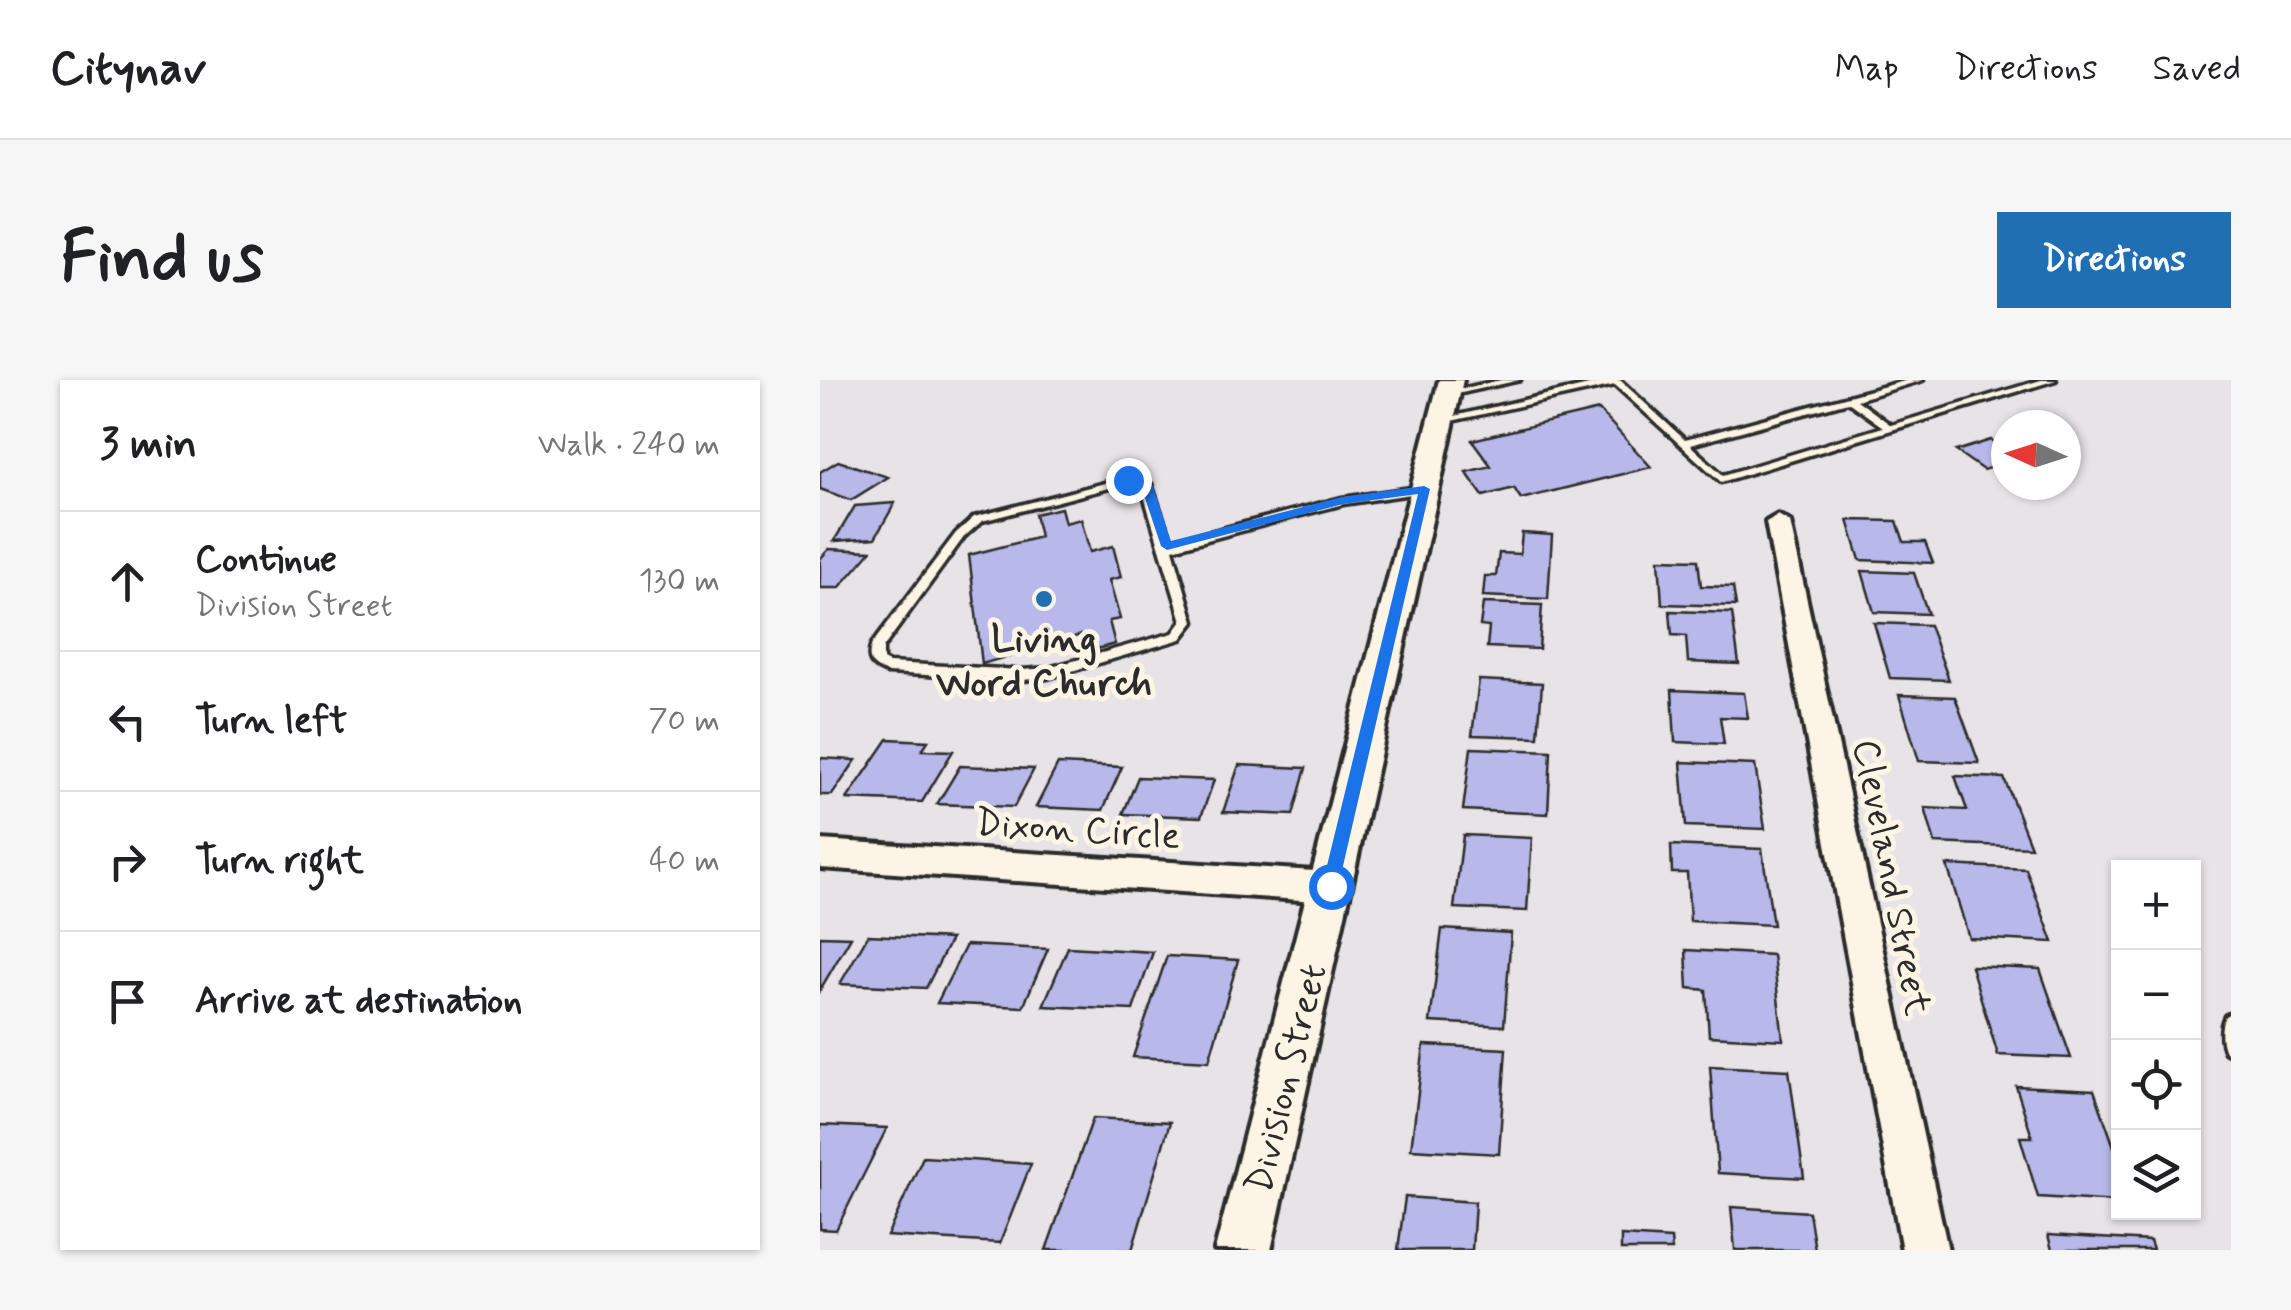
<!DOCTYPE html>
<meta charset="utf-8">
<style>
:root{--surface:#fff;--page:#f6f6f6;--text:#202124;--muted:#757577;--line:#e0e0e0;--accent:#1f6fb2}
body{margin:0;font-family:Mynerve,sans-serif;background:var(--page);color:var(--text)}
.controls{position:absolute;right:30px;bottom:30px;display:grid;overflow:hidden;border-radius:0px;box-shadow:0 2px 8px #0004}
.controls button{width:90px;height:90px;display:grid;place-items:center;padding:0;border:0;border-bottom:2px solid var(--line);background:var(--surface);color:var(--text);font:50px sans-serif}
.compass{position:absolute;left:1171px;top:30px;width:90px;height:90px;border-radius:50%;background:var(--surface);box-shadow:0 2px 8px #0004;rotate:273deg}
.stop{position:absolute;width:30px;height:30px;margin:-22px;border:8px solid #1a73e8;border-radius:50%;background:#fff}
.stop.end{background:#1a73e8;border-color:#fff;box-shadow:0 2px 10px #0008}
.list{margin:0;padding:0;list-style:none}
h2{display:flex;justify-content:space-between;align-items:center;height:130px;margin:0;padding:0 40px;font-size:42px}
h2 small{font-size:32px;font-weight:400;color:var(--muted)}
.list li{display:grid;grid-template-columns:65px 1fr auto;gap:30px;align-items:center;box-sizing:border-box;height:140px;padding:0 40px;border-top:2px solid var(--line)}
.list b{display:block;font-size:38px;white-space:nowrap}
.list p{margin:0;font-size:32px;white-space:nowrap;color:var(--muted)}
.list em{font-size:32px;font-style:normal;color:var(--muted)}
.icon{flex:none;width:55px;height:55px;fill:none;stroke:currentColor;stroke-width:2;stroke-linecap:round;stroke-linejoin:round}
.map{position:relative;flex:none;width:1411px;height:870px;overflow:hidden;border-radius:0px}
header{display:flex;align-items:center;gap:60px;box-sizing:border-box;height:140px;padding:0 50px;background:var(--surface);border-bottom:2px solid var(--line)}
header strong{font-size:48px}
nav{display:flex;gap:55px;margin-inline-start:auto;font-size:35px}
.intro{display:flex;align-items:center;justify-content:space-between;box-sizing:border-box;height:240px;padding:0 60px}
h1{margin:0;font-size:70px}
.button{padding:25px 45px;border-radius:0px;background:var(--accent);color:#fff;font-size:35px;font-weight:700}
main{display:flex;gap:60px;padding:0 60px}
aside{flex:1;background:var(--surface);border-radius:0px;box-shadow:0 2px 8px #0004}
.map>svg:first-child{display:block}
.building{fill:#b8b8ea;stroke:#2b2b2b;stroke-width:2.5}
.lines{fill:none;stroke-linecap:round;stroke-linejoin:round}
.service-casing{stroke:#2b2b2b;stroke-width:7}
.minor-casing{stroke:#2b2b2b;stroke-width:8}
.tertiary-casing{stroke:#2b2b2b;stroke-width:8}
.service{fill:#fcf5e5;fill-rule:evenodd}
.minor{fill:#fcf5e5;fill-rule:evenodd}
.tertiary{fill:#fcf5e5;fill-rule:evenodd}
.route{fill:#1a73e8}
.poi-dot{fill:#1f6fb2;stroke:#fcf5e5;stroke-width:4}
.labels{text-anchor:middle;stroke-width:10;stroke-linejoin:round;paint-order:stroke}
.poi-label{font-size:38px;font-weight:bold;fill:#2b2b2b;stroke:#fcf5e5}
.street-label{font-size:38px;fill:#2b2b2b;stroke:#fcf5e5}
</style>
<header>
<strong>Citynav</strong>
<nav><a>Map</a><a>Directions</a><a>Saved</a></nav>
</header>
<div class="intro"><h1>Find us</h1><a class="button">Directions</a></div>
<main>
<aside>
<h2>3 min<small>Walk · 240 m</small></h2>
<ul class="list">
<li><svg class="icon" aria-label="ahead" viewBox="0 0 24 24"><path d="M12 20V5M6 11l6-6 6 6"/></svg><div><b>Continue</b><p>Division Street</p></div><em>130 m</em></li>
<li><svg class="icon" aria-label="left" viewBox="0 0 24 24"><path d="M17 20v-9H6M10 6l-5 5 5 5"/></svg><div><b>Turn left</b></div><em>70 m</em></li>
<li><svg class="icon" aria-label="right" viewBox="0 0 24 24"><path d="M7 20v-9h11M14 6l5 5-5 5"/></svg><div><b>Turn right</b></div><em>40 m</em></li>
<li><svg class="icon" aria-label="arrive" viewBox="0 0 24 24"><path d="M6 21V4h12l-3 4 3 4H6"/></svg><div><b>Arrive at destination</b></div></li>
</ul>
</aside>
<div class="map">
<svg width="1411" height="870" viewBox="0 0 1411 870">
<rect width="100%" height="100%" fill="#e8e3e6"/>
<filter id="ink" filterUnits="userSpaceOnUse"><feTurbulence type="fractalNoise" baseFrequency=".01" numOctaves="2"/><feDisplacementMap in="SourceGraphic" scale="20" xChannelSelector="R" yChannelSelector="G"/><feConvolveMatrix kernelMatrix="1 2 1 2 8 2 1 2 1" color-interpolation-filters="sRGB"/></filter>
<g filter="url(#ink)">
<g class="building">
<path d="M779 30 831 87 701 119 694 108 663 116 646 92 671 86 652 60Z"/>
<path d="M1171 60 1186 71V83L1163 90 1136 71Z"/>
<path d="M18 81 68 97 31 120 0 109V92Z"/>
<path d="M75 123 55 158 14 161 35 126Z"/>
<path d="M241 128 245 143 261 139 270 172 293 166 301 197 289 200 300 239 289 241 295 264 265 272 261 255 162 284 149 175 220 157 215 134Z"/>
<path d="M1028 140 1077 141 1084 162H1105L1113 183 1040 180Z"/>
<path d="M702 153 732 155 728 219 663 216 665 196H676L679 173 700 174Z"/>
<path d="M9 169 51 171 19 208H0V179Z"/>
<path d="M839 179 878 180 881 206 913 207 916 226 842 224Z"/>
<path d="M1042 191 1094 193 1108 234 1054 232Z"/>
<path d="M663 223 722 225 719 269 667 267 669 247 660 246Z"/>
<path d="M850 231 912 233 919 284 868 282 866 256 852 255Z"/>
<path d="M1054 243 1109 245 1129 300 1070 298Z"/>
<path d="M659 300 722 303 718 357 652 355Z"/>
<path d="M852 310 924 313 928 338 900 337 904 364 855 362Z"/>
<path d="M1079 315 1135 317 1159 383 1099 381Z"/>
<path d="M68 359 108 361 102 370 133 371 102 422 27 419Z"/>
<path d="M651 368 731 371 728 434 643 430Z"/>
<path d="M0 378 36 380 12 415H0Z"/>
<path d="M861 382 935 385 945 449 866 446Z"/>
<path d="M238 384 302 387 283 430 216 427Z"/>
<path d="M419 385 486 388 473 435 403 432Z"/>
<path d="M140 386 214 389 194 427 117 424Z"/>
<path d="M1135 396 1184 398 1211 467 1115 463 1105 428 1147 430Z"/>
<path d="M318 397 394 400 381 437 303 434Z"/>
<path d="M643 455 712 458 707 531 634 528Z"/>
<path d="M851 465 942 469 953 545 870 541 867 493H852Z"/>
<path d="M1127 485 1206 489 1233 562 1149 558Z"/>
<path d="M622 549 691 553 684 646 610 642Z"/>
<path d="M48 555 131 559 106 608 20 604Z"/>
<path d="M0 556 31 557 0 610Z"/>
<path d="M146 565 228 569 203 627 117 623Z"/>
<path d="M248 567 333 572 313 630 223 626Z"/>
<path d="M866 570 953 575 963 660 889 656 886 610 868 608Z"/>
<path d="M347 576 418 580 389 681 313 677Z"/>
<path d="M1151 586 1220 589 1251 678 1178 675Z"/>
<path d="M604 665 686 669 679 774 591 769Z"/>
<path d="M890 686 969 690 984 798 898 793Z"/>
<path d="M1196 706 1274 710 1298 778V822L1218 817 1200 757H1212Z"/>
<path d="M273 738 350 742 312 870H226Z"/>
<path d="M0 745 67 748 16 850 0 849Z"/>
<path d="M103 777 211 784 180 863 67 856Z"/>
<path d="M585 817 655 822 652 870H578Z"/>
<path d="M911 827 989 832 995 870H915Z"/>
<path d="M1228 855 1330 861 1333 870H1232Z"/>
<path d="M801 856 851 859 852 870H801Z"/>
</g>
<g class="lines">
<g class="service-casing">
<g id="service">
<path d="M681 0H700L628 16 623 13Z"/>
<path d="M790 0H800L865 60 1088 0H1103L1037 20 1071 45 1221 0H1236L901 102 795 5 622 43 617 40ZM1028 22 1063 47 903 95 870 65Z"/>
<path d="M308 97 331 104 351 162 522 118 605 106 610 109 605 112 523 124 353 169 374 242 361 259 228 298 202 300 67 293C51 287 46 280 52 264L136 153 154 137ZM308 103 321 106 362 241 353 253 228 288 202 290 69 283 63 280V268L144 157 162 141Z"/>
<path d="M1411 633V675L1405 672C1400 662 1400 646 1405 636Z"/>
</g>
</g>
<g class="minor-casing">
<g id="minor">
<path d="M958 135 970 142 1128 870H1082L946 142Z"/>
<path d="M0 460 511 492 523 496 528 507 523 518 511 522 0 488Z"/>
</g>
</g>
<g class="tertiary-casing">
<path id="tertiary" d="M619 0H643L451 870H395Z"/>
</g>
<use href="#service" class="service"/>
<use href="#minor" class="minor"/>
<use href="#tertiary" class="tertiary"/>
</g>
</g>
<path class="route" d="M308 96 332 104 351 161 522 117 604 106 610 109 517 512 511 514 502 506 598 114 523 124 347 170 341 166 321 106 303 100Z"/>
<circle class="poi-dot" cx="224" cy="219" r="10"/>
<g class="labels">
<g class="poi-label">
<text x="224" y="271">Living<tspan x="224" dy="44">Word Church</tspan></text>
</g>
<g class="street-label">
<text transform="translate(258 448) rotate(4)" y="13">Dixon Circle</text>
<text transform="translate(1073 497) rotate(79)" y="13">Cleveland Street</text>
<text transform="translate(465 698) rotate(-76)" y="13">Division Street</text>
</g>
</g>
</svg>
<div class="controls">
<button>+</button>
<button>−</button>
<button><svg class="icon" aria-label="locate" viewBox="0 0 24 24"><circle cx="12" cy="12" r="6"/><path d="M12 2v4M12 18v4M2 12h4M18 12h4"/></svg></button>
<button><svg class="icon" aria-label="layers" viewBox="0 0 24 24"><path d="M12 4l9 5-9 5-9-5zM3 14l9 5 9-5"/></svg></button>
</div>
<svg class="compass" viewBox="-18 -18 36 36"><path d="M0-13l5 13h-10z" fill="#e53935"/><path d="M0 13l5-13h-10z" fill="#757577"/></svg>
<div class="stop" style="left:511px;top:506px"></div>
<div class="stop end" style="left:308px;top:100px"></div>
</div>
</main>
